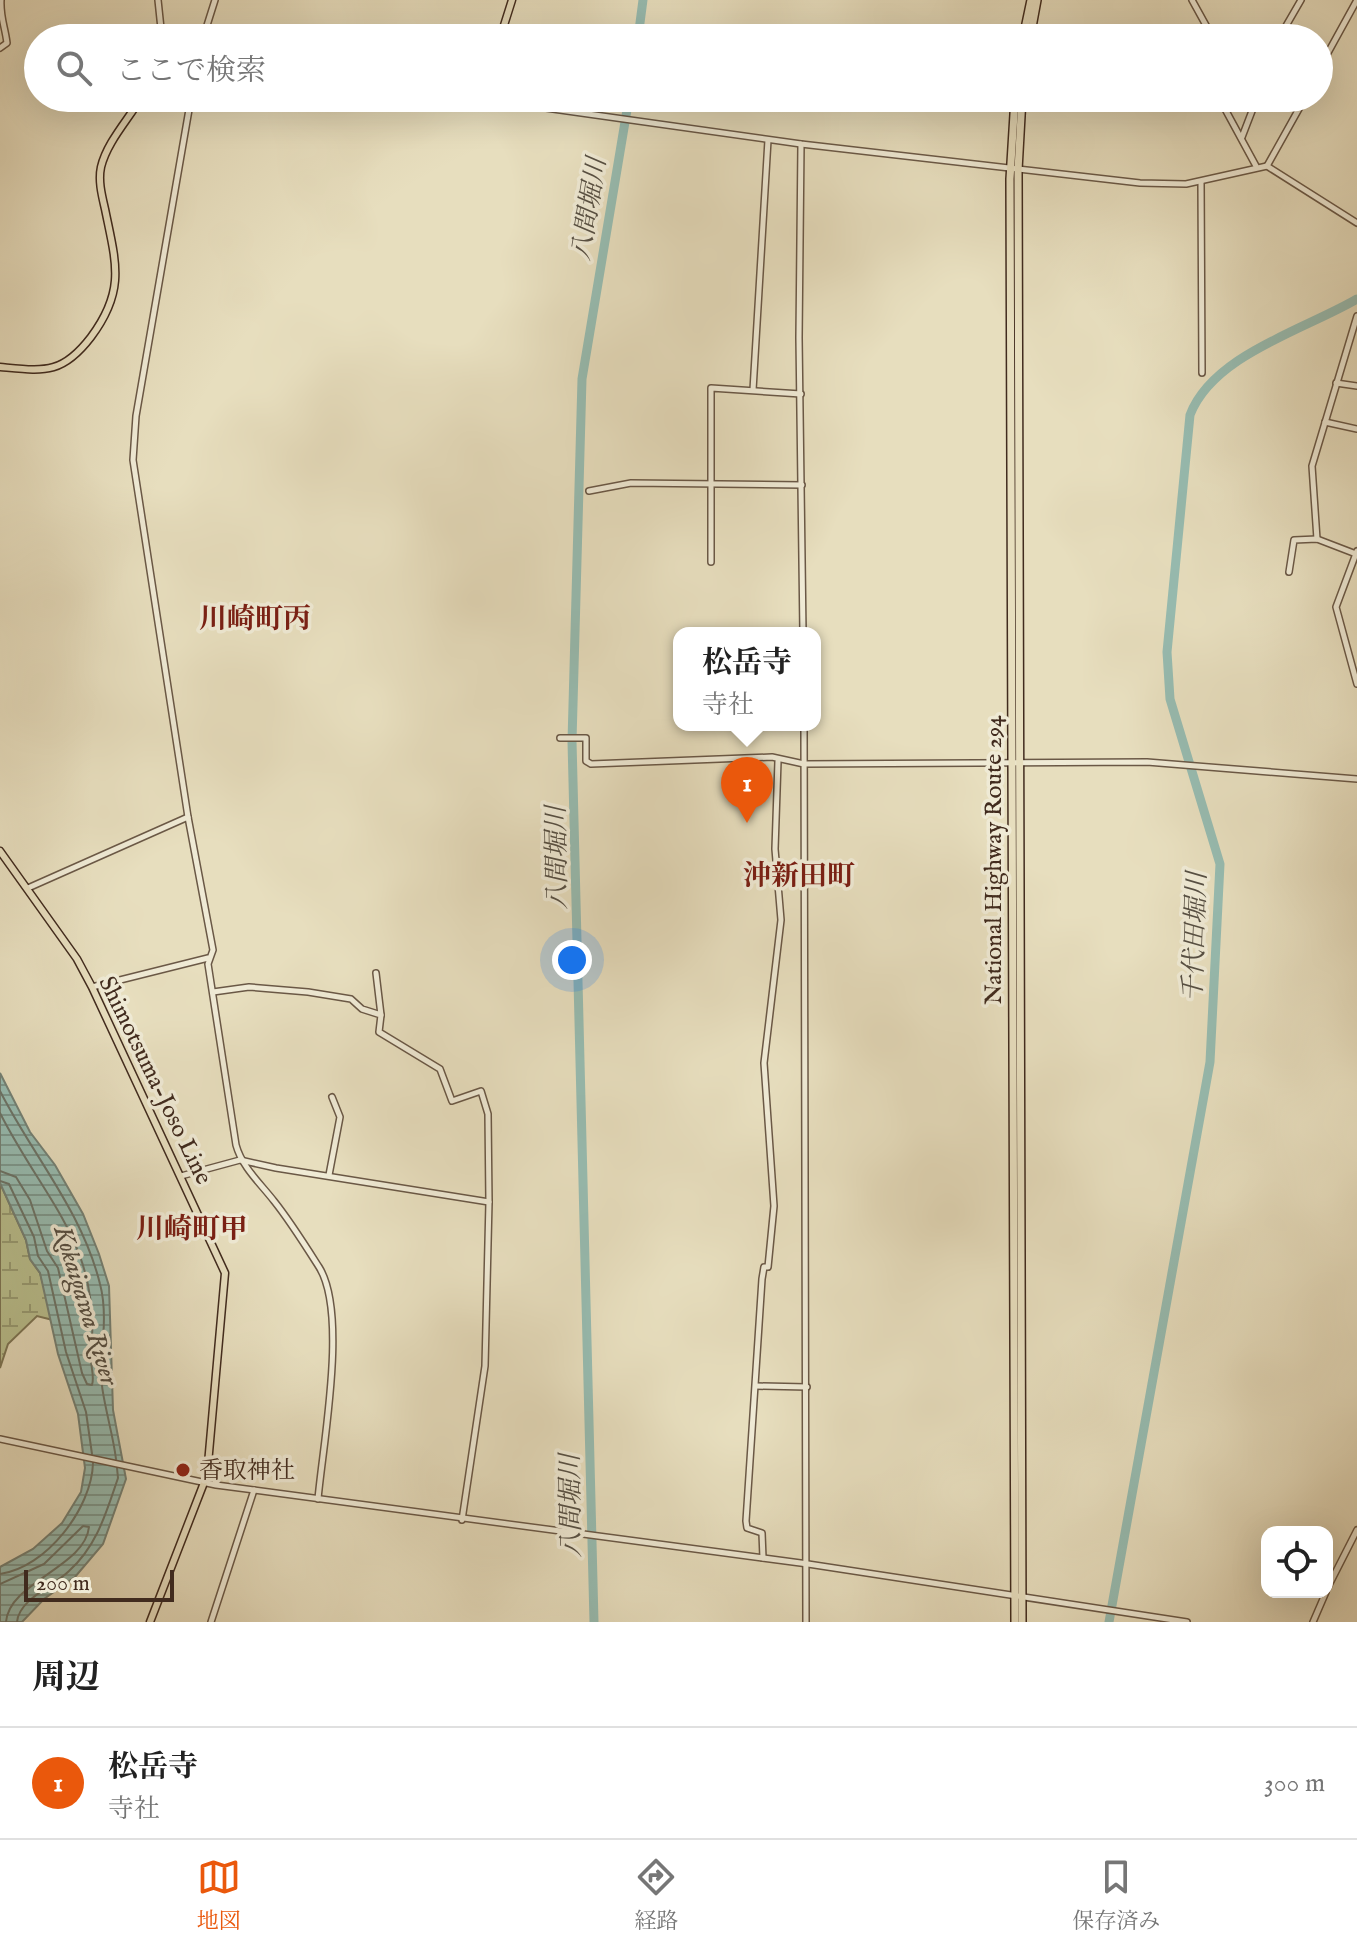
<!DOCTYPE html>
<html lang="ja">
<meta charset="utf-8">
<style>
:root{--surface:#fff;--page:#f6f6f6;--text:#222;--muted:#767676;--line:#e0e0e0;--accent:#ea580c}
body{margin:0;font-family:"IM FELL English","Noto Serif JP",serif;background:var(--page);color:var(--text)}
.controls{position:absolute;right:24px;bottom:24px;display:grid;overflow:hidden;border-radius:16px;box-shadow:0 8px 32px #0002}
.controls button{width:72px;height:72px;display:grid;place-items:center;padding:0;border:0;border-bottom:2px solid var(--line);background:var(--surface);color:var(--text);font:40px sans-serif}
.scale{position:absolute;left:24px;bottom:20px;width:150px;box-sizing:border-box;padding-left:8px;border:4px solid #412b1e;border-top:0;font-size:22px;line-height:28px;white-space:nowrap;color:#412b1e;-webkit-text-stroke:6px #efead5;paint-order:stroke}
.you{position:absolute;left:572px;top:960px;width:28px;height:28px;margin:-20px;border:6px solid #fff;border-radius:50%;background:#1a73e8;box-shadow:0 0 0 12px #1a73e833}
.badge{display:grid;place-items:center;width:52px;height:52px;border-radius:50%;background:var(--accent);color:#fff;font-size:26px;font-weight:700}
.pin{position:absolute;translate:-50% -66px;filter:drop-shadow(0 2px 4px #0008)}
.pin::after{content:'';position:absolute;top:42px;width:28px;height:24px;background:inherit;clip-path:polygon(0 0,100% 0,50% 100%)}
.popup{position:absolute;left:673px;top:627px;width:148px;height:104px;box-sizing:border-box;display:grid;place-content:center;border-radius:16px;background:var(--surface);filter:drop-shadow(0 2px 6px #0005);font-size:26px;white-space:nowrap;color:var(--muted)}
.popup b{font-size:30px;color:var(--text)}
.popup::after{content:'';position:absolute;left:50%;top:100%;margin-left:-16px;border:16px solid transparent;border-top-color:var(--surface)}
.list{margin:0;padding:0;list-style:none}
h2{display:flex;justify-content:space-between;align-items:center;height:104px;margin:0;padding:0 32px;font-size:34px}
h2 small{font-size:26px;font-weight:400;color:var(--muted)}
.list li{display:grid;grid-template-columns:52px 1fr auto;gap:24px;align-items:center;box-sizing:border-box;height:112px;padding:0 32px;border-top:2px solid var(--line)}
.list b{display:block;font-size:30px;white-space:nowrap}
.list p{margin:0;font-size:26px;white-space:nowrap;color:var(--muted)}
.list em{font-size:26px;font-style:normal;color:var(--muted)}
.icon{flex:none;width:44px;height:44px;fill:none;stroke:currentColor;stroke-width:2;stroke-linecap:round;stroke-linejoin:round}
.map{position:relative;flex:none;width:1357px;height:1622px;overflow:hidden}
.search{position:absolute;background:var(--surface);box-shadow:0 8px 32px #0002;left:24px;right:24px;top:24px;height:88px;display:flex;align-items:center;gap:20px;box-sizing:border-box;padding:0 28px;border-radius:44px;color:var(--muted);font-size:30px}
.sheet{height:216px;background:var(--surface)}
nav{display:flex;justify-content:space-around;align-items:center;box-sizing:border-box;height:112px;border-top:2px solid var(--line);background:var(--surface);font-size:22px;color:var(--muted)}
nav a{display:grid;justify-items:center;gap:4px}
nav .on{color:var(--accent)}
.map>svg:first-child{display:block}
.wetland{fill:url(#wetland-marsh);stroke:#7d7656;stroke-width:2}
.water{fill:url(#water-rules);stroke:#758276;stroke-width:2}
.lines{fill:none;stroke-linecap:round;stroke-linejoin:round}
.shore{stroke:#6c7468;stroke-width:2}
.river{stroke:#97bcb1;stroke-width:9}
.minor-casing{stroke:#6a5846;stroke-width:8}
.major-casing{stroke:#412b1e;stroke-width:9}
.highway-casing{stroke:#412b1e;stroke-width:10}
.minor{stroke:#efead5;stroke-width:5}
.major{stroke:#e7debe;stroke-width:6}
.highway{stroke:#e7debe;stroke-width:7}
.poi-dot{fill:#8f2418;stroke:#efead5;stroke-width:3}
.labels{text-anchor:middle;stroke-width:7;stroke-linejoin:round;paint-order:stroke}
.street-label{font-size:24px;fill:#412b1e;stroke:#efead5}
.poi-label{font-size:24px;fill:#412b1e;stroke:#efead5;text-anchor:start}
.water-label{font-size:26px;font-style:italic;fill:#564f43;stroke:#efead5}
.quarter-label{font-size:28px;font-weight:bold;fill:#7a1f14;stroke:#efead5}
</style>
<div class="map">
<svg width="1357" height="1622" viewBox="0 0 1357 1622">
<defs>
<pattern id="wetland-marsh" width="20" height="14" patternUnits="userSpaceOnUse" patternTransform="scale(2)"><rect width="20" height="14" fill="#b9c08f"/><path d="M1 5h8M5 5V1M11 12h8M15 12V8" fill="none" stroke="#989c74"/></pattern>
<pattern id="water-rules" width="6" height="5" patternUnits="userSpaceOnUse" patternTransform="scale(2)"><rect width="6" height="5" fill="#97bcb1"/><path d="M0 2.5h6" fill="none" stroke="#7d998f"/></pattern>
</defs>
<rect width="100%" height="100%" fill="#e7debe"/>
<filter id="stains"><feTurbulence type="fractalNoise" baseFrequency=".0025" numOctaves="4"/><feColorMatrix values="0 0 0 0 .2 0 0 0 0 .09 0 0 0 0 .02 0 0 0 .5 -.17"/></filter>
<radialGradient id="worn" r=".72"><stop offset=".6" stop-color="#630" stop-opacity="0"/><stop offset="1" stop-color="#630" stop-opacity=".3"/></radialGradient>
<path class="wetland" d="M0 1183 26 1240 30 1259 40 1273 53 1320 37 1316 8 1344 0 1368Z"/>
<path class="water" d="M0 1073 30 1132 55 1165 83 1214 99 1254 109 1286 113 1410 126 1479 103 1544 75 1577 44 1599 22 1622H0V1567L33 1549 62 1523 81 1492 85 1468 78 1414 58 1354 40 1273 30 1259 26 1240 0 1183Z"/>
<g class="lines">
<g class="shore">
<path d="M0 1091C33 1156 82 1211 100 1284 106 1306 104 1335 101 1357 98 1390 112 1426 116 1459"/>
<path d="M0 1113C45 1202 102 1245 91 1355 90 1366 95 1376 92 1385L87 1384 82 1373 58 1268 47 1251 30 1200 16 1177 0 1171"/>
<path d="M0 1181 9 1184 34 1237 38 1256 48 1271 66 1352 86 1412 92 1454"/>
<path d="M0 1574C46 1568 92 1508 93 1463"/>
<path d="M0 1584 44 1564 83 1526 89 1527C85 1567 9 1582 6 1622"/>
<path d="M17 1622C19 1599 54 1586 69 1571 97 1546 106 1513 118 1478L117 1468"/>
</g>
<g class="river">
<path d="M638 38 643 0"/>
<path d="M594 1622 572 741 582 379 629 98"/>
<path d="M1109 1622 1210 1062 1220 864 1170 699 1167 652 1190 415C1213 355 1304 330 1357 299"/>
</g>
<g class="minor-casing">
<g id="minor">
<path d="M158 0 162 38"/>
<path d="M1192 0 1213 38"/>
<path d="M203 38 215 0"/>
<path d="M1279 38 1301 0"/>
<path d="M0 48 7 43C5 27 0 16 1 0"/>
<path d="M1319 69 1357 0"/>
<path d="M191 98 136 416 133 460 188 817 213 950 208 964 236 1145C242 1167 260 1183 274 1201 290 1221 305 1245 319 1267 348 1313 323 1443 318 1499"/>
<path d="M1225 98V109L1256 166"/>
<path d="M481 99 801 144 1140 183 1186 184 1267 166 1357 223"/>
<path d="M1242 137 1257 98"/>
<path d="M801 144 799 338 803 633"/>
<path d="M1267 166 1305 98"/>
<path d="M1201 182 1202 373"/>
<path d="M1336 383 1357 386"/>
<path d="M753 390 768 140"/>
<path d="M1325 422 1357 429"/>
<path d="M589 491 631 483 802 485"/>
<path d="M1317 539 1312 466 1357 316"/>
<path d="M1357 551 1336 607 1357 684"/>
<path d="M711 562V388L801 394"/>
<path d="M1289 572 1294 540 1317 539 1356 554"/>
<path d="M804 725 806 1622"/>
<path d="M560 738H586V761L591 764 772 757 804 764 1147 762 1357 779"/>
<path d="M28 888 188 817"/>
<path d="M376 973 381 1015"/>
<path d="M92 987 208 958"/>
<path d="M213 992 249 987 308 992 351 999 362 1009 381 1015 379 1032 440 1069 452 1101 481 1091 488 1114 489 1202 485 1366 462 1520"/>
<path d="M329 1175 340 1117 332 1097"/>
<path d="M181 1176 240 1160 276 1168 489 1202"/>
<path d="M756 1386 807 1387"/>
<path d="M0 1439 216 1485 808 1564 1187 1622"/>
<path d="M763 1558 762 1533 747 1528 746 1521 762 1279 764 1267H768L774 1206 764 1063 781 920 775 849 778 761"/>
<path d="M1327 1589 1357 1530"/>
<path d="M211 1622 254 1490"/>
<path d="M1313 1622 1326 1592"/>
</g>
</g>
<g class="major-casing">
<g id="major">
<path d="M500 38 512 0"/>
<path d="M475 98H481"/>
<path d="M0 367C44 371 62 375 91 337 126 290 116 263 105 209 102 196 98 181 101 167 107 142 128 120 141 98"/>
<path d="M0 851 77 959 92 987 225 1273 207 1475 150 1622"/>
</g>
</g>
<g class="highway-casing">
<g id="highway">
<path d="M1023 38 1031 0"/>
<path d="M1030 38 1037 0"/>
<path d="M1015 98 1010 179 1015 1622"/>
<path d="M1022 98 1018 170 1022 1622"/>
</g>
</g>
<use href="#minor" class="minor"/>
<use href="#major" class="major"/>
<use href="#highway" class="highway"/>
</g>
<circle class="poi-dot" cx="183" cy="1470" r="8"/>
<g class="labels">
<g class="street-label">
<text transform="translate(993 860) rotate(-90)" y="8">National Highway Route 294</text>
<text transform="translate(156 1080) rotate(64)" y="8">Shimotsuma-Joso Line</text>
</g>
<g class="poi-label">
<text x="199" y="1478">香取神社</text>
</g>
<g class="water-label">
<text transform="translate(588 209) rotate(-81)" y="9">八間堀川</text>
<text transform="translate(556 858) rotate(-91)" y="9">八間堀川</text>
<text transform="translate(1194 937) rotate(-88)" y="9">千代田堀川</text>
<text transform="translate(87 1305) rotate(73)" y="9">Kokaigawa River</text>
<text transform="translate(570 1506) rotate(-91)" y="9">八間堀川</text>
</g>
<g class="quarter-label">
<text x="255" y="628">川崎町丙</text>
<text x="799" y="885">沖新田町</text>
<text x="192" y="1238">川崎町甲</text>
</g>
</g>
<rect width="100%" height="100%" filter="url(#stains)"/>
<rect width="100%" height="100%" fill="url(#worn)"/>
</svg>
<div class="controls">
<button><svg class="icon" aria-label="locate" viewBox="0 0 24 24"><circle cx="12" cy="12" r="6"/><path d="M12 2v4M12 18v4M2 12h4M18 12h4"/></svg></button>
</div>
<div class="scale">200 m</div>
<div class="you"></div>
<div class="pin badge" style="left:747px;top:823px">1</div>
<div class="popup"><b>松岳寺</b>寺社</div>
<div class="search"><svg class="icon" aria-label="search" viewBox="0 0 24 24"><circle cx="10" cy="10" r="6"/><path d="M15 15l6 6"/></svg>ここで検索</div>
</div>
<section class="sheet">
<h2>周辺<small></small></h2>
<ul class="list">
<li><span class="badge">1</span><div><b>松岳寺</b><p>寺社</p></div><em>300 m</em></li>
</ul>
</section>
<nav>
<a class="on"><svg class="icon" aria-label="map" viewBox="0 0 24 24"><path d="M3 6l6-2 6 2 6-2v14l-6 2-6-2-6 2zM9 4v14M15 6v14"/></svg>地図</a>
<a><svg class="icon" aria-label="directions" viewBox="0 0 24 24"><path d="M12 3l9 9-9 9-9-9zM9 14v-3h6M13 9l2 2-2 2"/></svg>経路</a>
<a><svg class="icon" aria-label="saved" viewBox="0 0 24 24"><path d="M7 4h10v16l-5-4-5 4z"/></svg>保存済み</a>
</nav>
